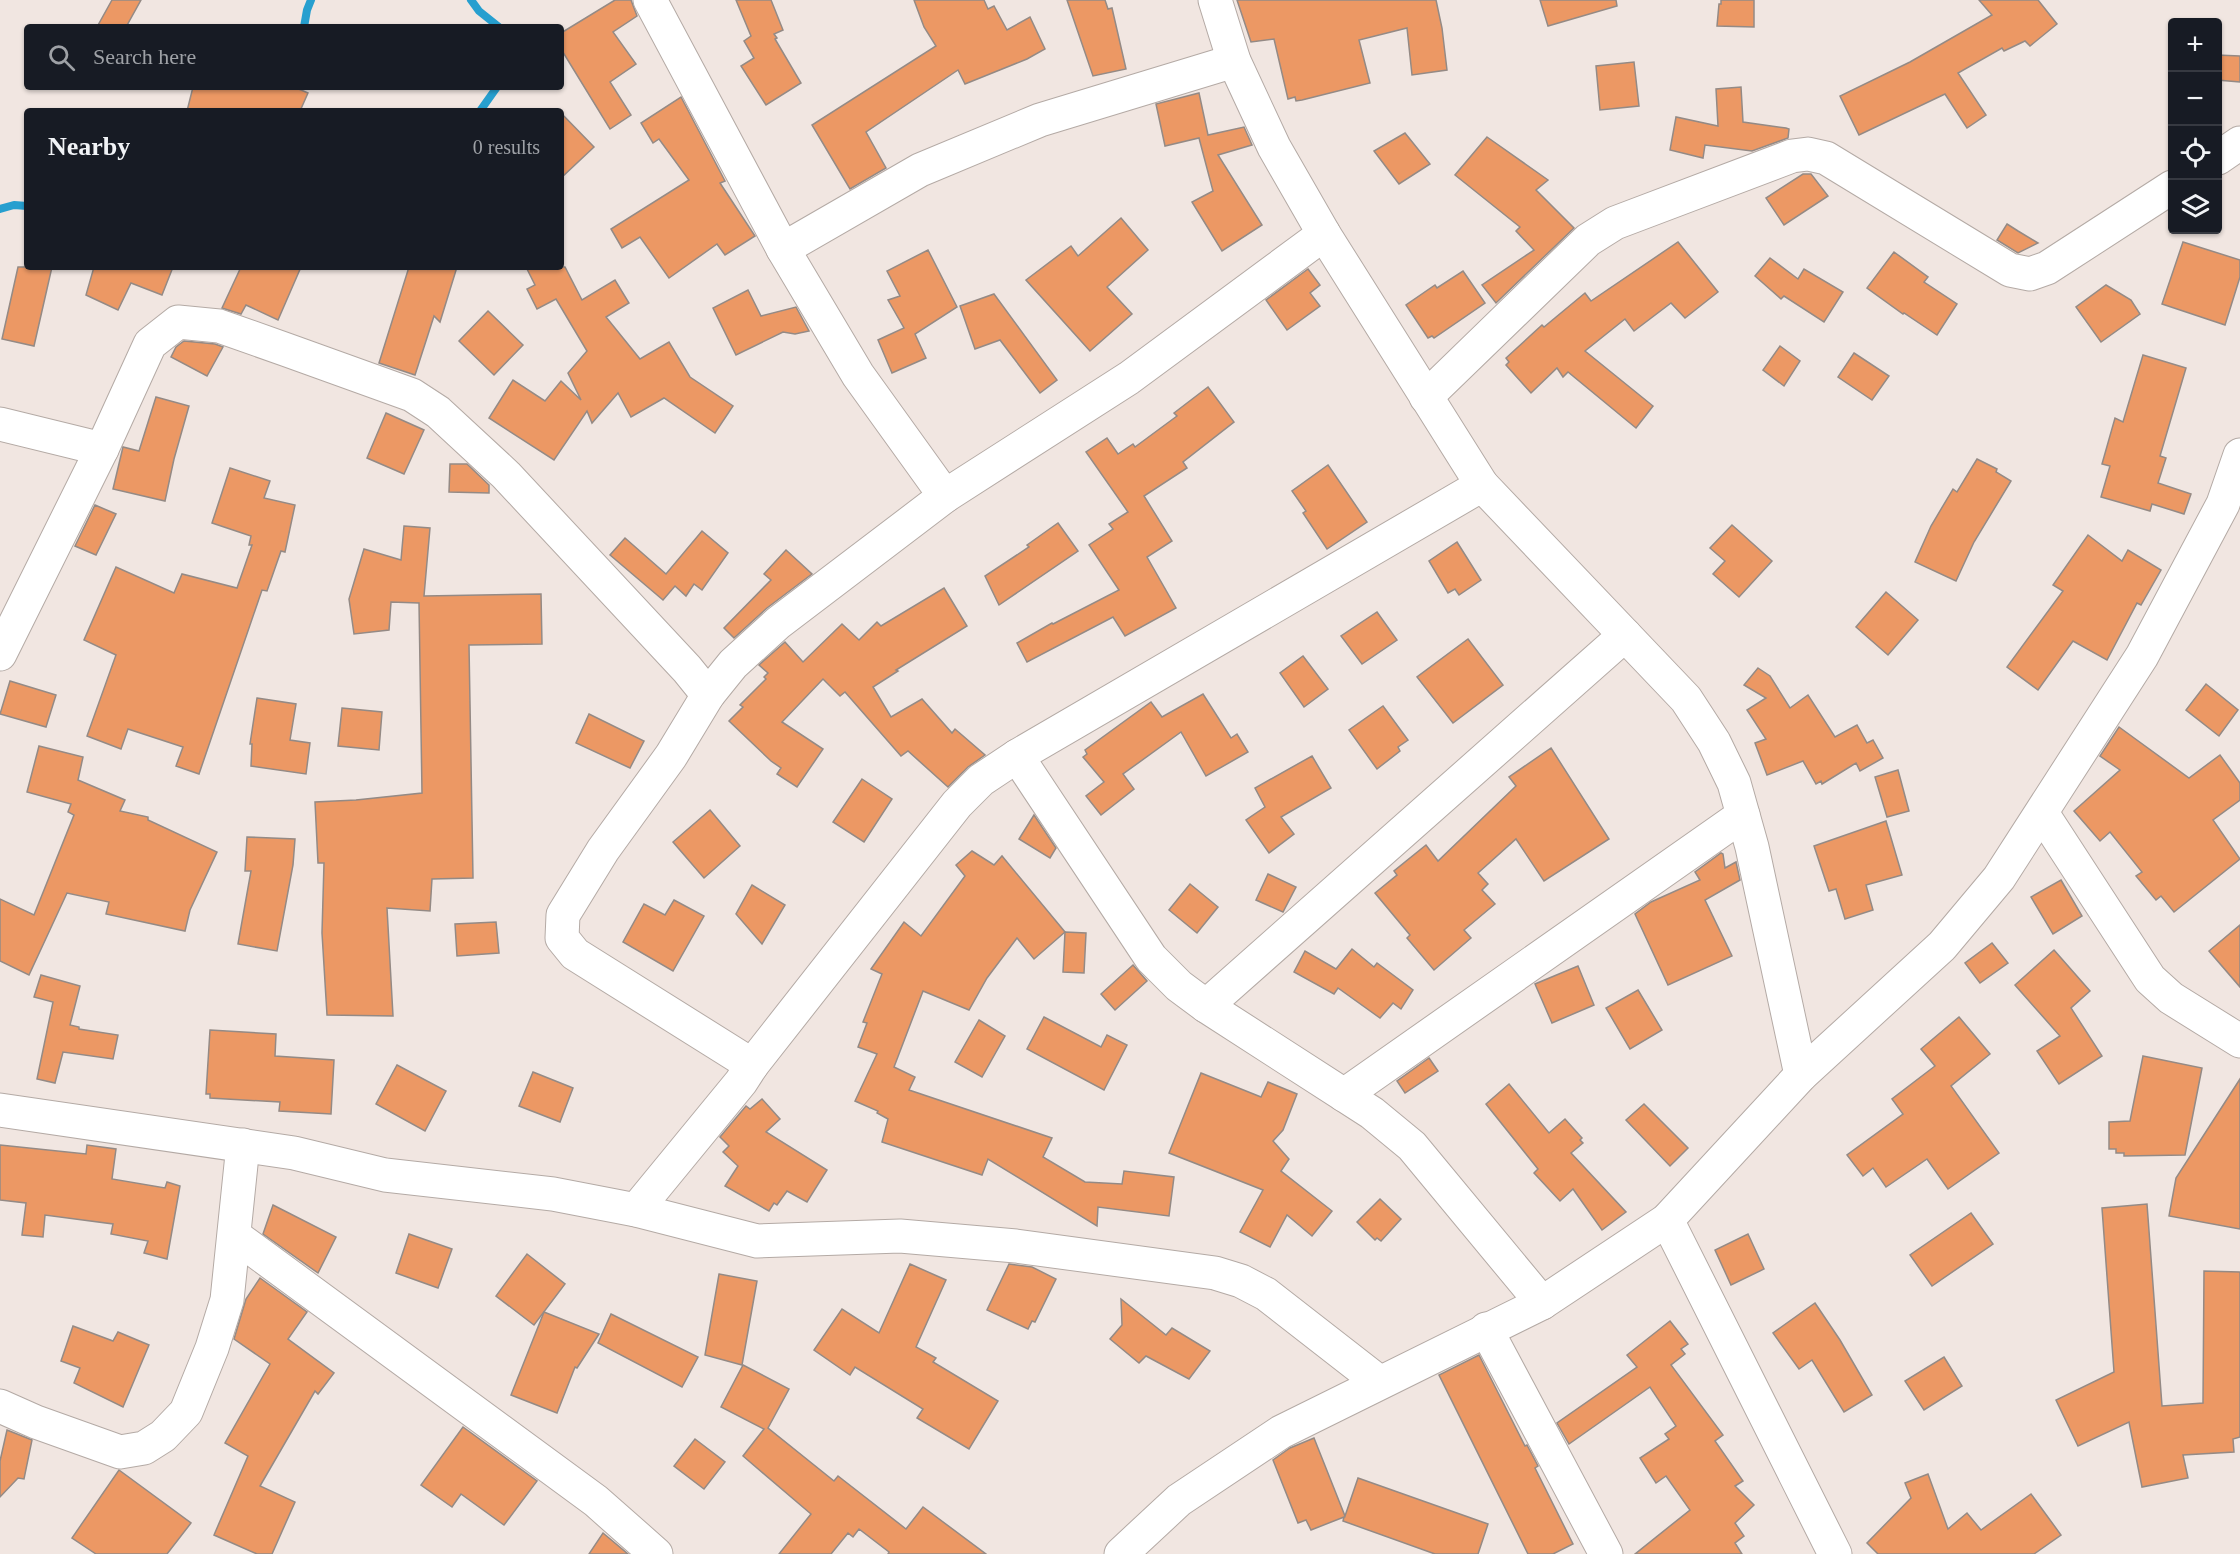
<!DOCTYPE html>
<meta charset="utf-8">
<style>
:root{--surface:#171b24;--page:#242831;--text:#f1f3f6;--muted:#9ea1a6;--line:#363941}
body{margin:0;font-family:Georgia,serif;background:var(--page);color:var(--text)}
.controls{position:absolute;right:18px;top:18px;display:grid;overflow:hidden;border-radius:6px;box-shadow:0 2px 4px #0004}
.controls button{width:54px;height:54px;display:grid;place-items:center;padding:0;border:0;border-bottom:2px solid var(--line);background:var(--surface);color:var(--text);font:30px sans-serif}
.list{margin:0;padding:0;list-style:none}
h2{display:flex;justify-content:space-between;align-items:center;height:78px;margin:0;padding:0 24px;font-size:26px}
h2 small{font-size:20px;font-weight:400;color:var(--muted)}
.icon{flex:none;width:33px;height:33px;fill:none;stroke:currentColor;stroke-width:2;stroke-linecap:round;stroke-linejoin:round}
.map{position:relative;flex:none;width:2240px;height:1554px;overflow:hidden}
.search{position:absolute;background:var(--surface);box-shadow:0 2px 4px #0004;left:24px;top:24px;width:540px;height:66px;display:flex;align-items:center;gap:15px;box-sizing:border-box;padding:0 21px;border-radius:6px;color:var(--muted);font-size:22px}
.panel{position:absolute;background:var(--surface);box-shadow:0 2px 4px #0004;left:24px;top:108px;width:540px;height:162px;border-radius:6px}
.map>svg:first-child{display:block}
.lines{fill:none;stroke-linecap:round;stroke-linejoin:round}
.stream{stroke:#279fcf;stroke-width:8}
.building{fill:#ec9864;stroke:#948a85;stroke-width:1.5}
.minor-casing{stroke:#b4aaa5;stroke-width:35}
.minor{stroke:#fff;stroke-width:33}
</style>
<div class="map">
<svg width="2240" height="1554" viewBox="0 0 2240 1554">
<rect width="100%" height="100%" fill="#f1e6e1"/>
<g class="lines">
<g class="stream">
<path d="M471 0 479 11 499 27"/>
<path d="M304 27 307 10 311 0"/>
<path d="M480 111 497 87"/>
<path d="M0 209 14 205 27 206"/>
</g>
</g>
<g class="building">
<path d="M112 0H141L126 27H97Z"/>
<path d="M615 0H631L637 16 613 32 636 64 610 82 631 115 610 129 561 49V33Z"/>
<path d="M736 0H771L783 30 774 34 777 38 775 39 801 83 766 105 741 66 754 58 744 41 751 36Z"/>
<path d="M914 0H984L988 9 994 6 1007 30 1030 17 1045 49 1027 59 965 84 958 70 866 132 886 168 850 189 812 125 936 46 924 27Z"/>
<path d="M1067 0H1105L1108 9 1112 8 1126 69 1093 76Z"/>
<path d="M1237 0H1436L1442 28 1447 70 1412 75 1407 28 1359 40 1370 83 1302 100 1296 101 1295 97 1288 99 1274 39 1251 42Z"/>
<path d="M1540 0H1616L1617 6 1548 26Z"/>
<path d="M1721 0H1754V27L1717 26 1719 4H1721Z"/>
<path d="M1979 0H2038L2057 24 2030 46 2025 41 2004 51 2002 48 1958 73 1986 115 1967 128 1945 94 1859 135 1840 96 1910 62 1992 15Z"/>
<path d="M2217 55 2240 56V82L2217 80Z"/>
<path d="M1634 62 1639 106 1600 110 1596 66Z"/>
<path d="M193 87H294L308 93 300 111H187Z"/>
<path d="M1741 87 1743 122 1786 128 1789 129 1788 138 1752 151 1705 145 1703 158 1670 150 1676 117 1718 126 1716 89Z"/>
<path d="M1199 93 1208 135 1244 127 1252 145 1218 155 1262 225 1222 251 1192 202 1213 191 1199 138 1165 146 1156 104Z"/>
<path d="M681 97 725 181 720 183 755 236 725 255 717 244 669 278 640 237 622 248 611 229 689 180 659 139 653 143 641 123Z"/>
<path d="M561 113 594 147 561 178Z"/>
<path d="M1405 133 1430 164 1399 184 1374 151Z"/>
<path d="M1487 137 1548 180 1536 190 1574 228 1496 303 1482 285 1534 250 1516 231 1520 227 1455 175Z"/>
<path d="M1803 174H1811L1828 196 1784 225 1766 198Z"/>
<path d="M1121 218 1148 250 1107 287 1132 314 1090 351 1026 280 1071 246 1078 256Z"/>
<path d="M2007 224 2018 231 2038 243 2018 253 1997 240Z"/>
<path d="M1678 242 1718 292 1685 318 1671 303 1634 331 1625 319 1585 351 1653 406 1636 428 1568 372 1563 377 1557 368 1531 393 1506 365 1509 362 1506 358 1542 325 1544 327 1585 293 1591 301Z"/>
<path d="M2183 242 2240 260V277L2225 325 2162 304Z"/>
<path d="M928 250 957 307 915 334 926 358 892 373 878 340 904 328 888 300 900 296 887 271Z"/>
<path d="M1894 252 1928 277 1924 282 1957 304 1937 335 1904 313 1903 314 1867 288Z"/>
<path d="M1770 258 1798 279 1804 269 1843 292 1824 322 1784 296 1781 299 1755 276Z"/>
<path d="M18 267H52L34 346 2 339Z"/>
<path d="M94 267H173L162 295 131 283 118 310 86 295Z"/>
<path d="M241 267H301L278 320 246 305 241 314 222 308Z"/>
<path d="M409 267H457L440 322 434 316 415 375 379 363Z"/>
<path d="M526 267H565L582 300 615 280 629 303 606 317 640 359 669 342 690 377 733 406 715 433 664 398 631 417 618 393 592 423 587 411 554 460 489 418 513 380 545 401 561 381 581 400 568 373 587 351 556 299 537 309 527 289 535 285Z"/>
<path d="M1308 269 1320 285 1310 293 1320 306 1287 330 1266 300Z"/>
<path d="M1463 271 1485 303 1434 338 1432 336 1428 338 1406 305 1435 285 1437 288Z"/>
<path d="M2106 285 2131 300 2140 314 2101 342 2076 307Z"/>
<path d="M748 290 761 316 796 307 809 331 795 334 783 332 736 355 713 308Z"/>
<path d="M994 294 1057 380 1040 393 1000 340 975 349 960 306Z"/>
<path d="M488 311 523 345 494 375 459 341Z"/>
<path d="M184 341 215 344 223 347 207 376 171 357 176 347Z"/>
<path d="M1780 346 1800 361 1784 386 1763 370Z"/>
<path d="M1854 353 1889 376 1872 400 1838 377Z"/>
<path d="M2143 355 2186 368 2160 456 2166 458 2158 483 2191 494 2184 514 2152 504 2150 511 2101 497 2110 466 2102 464 2115 418 2123 422Z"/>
<path d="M1208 387 1234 422 1183 462 1187 468 1144 496 1172 541 1147 557 1176 608 1125 636 1113 617 1027 662 1017 643 1052 623 1053 624 1119 590 1089 545 1113 529 1109 524 1128 512 1086 452 1107 438 1118 454 1133 444 1135 447 1177 416 1174 413Z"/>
<path d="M156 397 189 406 174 459 165 501 113 489 123 447 139 451Z"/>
<path d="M386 413 424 430 404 474 367 458Z"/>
<path d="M1977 459 1997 469 1996 472 2011 481 1974 542 1956 581 1915 562 1931 526 1953 489 1957 492Z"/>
<path d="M450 464H467L489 485V493L449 492Z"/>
<path d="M1328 465 1367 522 1327 549 1303 513 1306 511 1292 491Z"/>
<path d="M230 468 270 481 264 498 295 505 285 552 281 551 267 591 262 590 199 774 176 766 183 747 128 729 121 749 87 736 116 655 84 640 116 567 174 593 182 574 237 588 252 545H249L251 536 212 523Z"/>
<path d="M95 505 116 514 96 555 75 546Z"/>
<path d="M1058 523 1078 551 999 605 985 576 1029 547 1027 545Z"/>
<path d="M1732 525 1772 561 1739 597 1713 574 1725 561 1710 548Z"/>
<path d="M404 526 430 528 424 596 541 594 542 644 469 645 473 878 432 879 430 911 387 908 393 1016 327 1015 322 933 324 863H318L315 802 356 800 422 793 419 603 391 602 389 630 354 634 349 599 364 549 401 560Z"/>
<path d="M702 531 728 553 702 590 694 584 686 596 675 586 663 600 610 555 625 538 666 574Z"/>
<path d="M2088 535 2122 561 2128 550 2161 570 2141 605 2137 603 2107 660 2073 641 2038 690 2007 667 2063 591 2053 585Z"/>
<path d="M1457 542 1481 580 1459 595 1455 589 1448 593 1429 561Z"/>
<path d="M786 550 812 574 767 608 734 638 724 628 771 580 764 574Z"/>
<path d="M944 588 967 626 896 670 898 671 873 687 891 717 922 699 952 733 955 729 985 755 968 767 948 787 908 751 901 756 845 692 840 696 823 679 782 722 823 749 797 787 777 774 781 768 771 761 729 721 743 707 740 705 766 679 764 677 768 673 759 665 785 642 803 662 842 624 859 640 877 622 881 626Z"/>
<path d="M1886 592 1918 620 1888 655 1856 627Z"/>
<path d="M1377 612 1397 640 1362 664 1341 636Z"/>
<path d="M1468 639 1503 685 1453 723 1417 677Z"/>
<path d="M1303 656 1328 689 1304 707 1280 673Z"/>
<path d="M1758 668 1770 676 1790 708 1808 695 1835 737 1857 725 1867 743 1873 740 1883 758 1860 771 1856 763 1822 784 1821 781 1816 784 1803 761 1767 775 1755 743 1766 739 1747 710 1766 698 1744 685Z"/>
<path d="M10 681 56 695 46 727 0 714Z"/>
<path d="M2206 684 2238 710 2219 736 2186 710Z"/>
<path d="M1203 694 1231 738 1237 734 1248 752 1206 776 1181 732 1123 774 1134 789 1101 815 1086 796 1104 782 1083 757 1087 754 1085 750 1151 702 1162 717Z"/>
<path d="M257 698 296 704 290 740 310 743 306 774 251 766 252 744H250Z"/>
<path d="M1383 706 1408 740 1398 747 1400 751 1377 769 1349 730Z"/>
<path d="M342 708 382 712 379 750 338 746Z"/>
<path d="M589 714 644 741 630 768 576 743Z"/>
<path d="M2119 727 2189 778 2220 755 2240 783V800L2213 820 2240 859 2174 912 2161 896 2156 900 2136 876 2142 872 2110 832 2100 841 2074 811 2120 770 2100 756Z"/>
<path d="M39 746 83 757 78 780 125 800 120 811 148 817V820L217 852 190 910 185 931 106 914 109 902 67 893 29 975 0 961V899L34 915 74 815 68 812 71 804 27 792Z"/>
<path d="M1551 748 1609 839 1544 881 1516 839 1478 873 1488 884 1482 890 1495 904 1464 930 1471 938 1434 970 1407 938 1410 935 1375 893 1397 875 1394 871 1426 845 1438 861 1516 786 1509 777Z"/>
<path d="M1312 756 1331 788 1281 817 1294 834 1269 853 1246 820 1265 807 1255 788Z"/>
<path d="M1898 770 1909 811 1887 817 1875 777Z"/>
<path d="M862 779 892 799 864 842 833 822Z"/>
<path d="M710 810 740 846 704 878 673 842Z"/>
<path d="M1034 815 1056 848 1050 858 1019 839Z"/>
<path d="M1886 821 1902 875 1866 885 1873 910 1845 919 1836 889 1829 891 1814 846Z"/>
<path d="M247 837 295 839 293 865 277 951 238 944 251 871H245Z"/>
<path d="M972 851 994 865 1002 856 1065 932 1034 959 1017 938 987 978 969 1010 923 991 894 1067 915 1077 909 1090 1052 1138 1043 1157 1085 1182 1122 1184 1124 1171 1174 1177 1169 1216 1098 1207 1097 1226 988 1159 982 1175 882 1142 888 1119 877 1113 878 1111 855 1101 877 1054 858 1047 867 1023 863 1022 882 974 871 969 904 922 921 936 965 876 956 865Z"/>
<path d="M1721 853 1723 854 1725 868 1736 862 1740 880 1705 900 1732 956 1668 985 1635 914 1651 902 1700 880 1695 872Z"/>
<path d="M1268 874 1296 887 1283 912 1256 900Z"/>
<path d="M2061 880 2082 916 2053 934 2031 897Z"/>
<path d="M1190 884 1218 907 1197 933 1169 910Z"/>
<path d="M752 885 785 905 762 944 736 914Z"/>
<path d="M674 900 704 916 673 971 623 942 644 904 665 915Z"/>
<path d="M496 922 499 953 457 956 455 924Z"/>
<path d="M2240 925V987L2209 951Z"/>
<path d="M1065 932 1086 933 1084 973 1063 972Z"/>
<path d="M1992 943 2008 963 1980 983 1965 963Z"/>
<path d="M1352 949 1374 967 1377 963 1413 990 1401 1009 1393 1003 1380 1018 1338 988 1334 994 1294 972 1305 951 1336 969Z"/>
<path d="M2054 950 2090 991 2071 1008 2102 1056 2059 1084 2037 1051 2060 1036 2015 985Z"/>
<path d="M1133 965 1147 981 1115 1010 1101 994Z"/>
<path d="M1578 966 1594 1005 1552 1023 1535 984Z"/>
<path d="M41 975 80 986 70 1025 79 1027V1029L118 1035 113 1059 63 1052 55 1083 37 1079 53 1002 34 997Z"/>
<path d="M1638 990 1662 1030 1630 1049 1606 1008Z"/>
<path d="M1044 1017 1101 1047 1107 1035 1127 1045 1104 1090 1027 1049Z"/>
<path d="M1959 1017 1990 1054 1951 1086 1999 1153 1948 1189 1927 1159 1886 1187 1873 1168 1863 1176 1847 1155 1903 1114 1892 1099 1935 1066 1921 1049Z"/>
<path d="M979 1020 1005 1036 982 1077 955 1062Z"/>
<path d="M210 1030 276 1034 275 1056 334 1060 331 1114 279 1111 280 1102 210 1098V1094H206Z"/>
<path d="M2143 1056 2202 1068 2185 1155 2124 1156V1153H2116V1149H2109V1122L2130 1121Z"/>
<path d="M1429 1058 1438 1071 1405 1093 1397 1081Z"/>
<path d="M397 1065 446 1091 425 1131 376 1104Z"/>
<path d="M533 1072 573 1088 560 1122 519 1106Z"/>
<path d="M1201 1073 1261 1097 1268 1082 1297 1094 1283 1130 1273 1141 1289 1159 1281 1171 1332 1211 1312 1236 1287 1215 1270 1247 1240 1232 1263 1190 1169 1153Z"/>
<path d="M2240 1079V1229L2169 1216 2176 1178Z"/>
<path d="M1509 1084 1549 1133 1565 1119 1582 1138 1580 1140 1583 1143 1571 1153 1626 1212 1602 1230 1573 1189 1560 1201 1534 1173 1538 1169 1486 1104Z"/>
<path d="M762 1099 780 1119 766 1132 827 1170 807 1202 787 1191 777 1205 774 1203 769 1211 725 1186 738 1166 723 1152 729 1146 720 1137 746 1106 750 1109Z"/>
<path d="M1644 1104 1688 1148 1670 1166 1626 1120Z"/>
<path d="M0 1145 86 1154 87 1145 116 1149 112 1179 165 1188 167 1182 180 1186 167 1259 144 1253 148 1241 111 1234 113 1224 45 1215 43 1237 22 1235 26 1203 0 1200Z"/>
<path d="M1380 1199 1401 1219 1381 1241 1377 1238 1375 1240 1357 1222Z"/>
<path d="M2147 1204 2162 1406 2203 1403 2204 1271 2240 1272V1437L2233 1439 2234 1452 2183 1455 2188 1478 2142 1487 2129 1422 2078 1446 2056 1400 2114 1372 2102 1208Z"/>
<path d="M273 1205 336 1237 318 1273 263 1234Z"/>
<path d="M1971 1213 1993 1244 1932 1286 1910 1255Z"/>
<path d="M409 1234 452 1249 438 1288 396 1273Z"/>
<path d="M1748 1234 1764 1269 1731 1285 1715 1250Z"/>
<path d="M527 1254 565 1284 534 1325 496 1296Z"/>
<path d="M910 1264 946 1280 916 1347 936 1358 933 1362 998 1401 969 1449 917 1418 923 1409 855 1367 850 1375 814 1350 842 1309 879 1333Z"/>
<path d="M1009 1264 1032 1267 1056 1279 1035 1322 1032 1321 1028 1329 987 1310Z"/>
<path d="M719 1274 757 1281 742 1365 705 1355Z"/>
<path d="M260 1278 307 1312 288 1339 334 1373 318 1394 315 1391 260 1486 295 1502 272 1554H257L214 1535 248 1456 225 1443 270 1364 234 1339 246 1299Z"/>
<path d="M1121 1299 1166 1335 1172 1328 1210 1351 1189 1379 1146 1356 1139 1363 1110 1339 1122 1325Z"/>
<path d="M1815 1303 1840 1340 1872 1395 1844 1412 1812 1360 1799 1369 1773 1333Z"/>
<path d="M544 1312 599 1334 577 1368 575 1367 557 1413 511 1395Z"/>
<path d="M611 1314 698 1357 682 1387 598 1343Z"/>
<path d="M1670 1321 1688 1344 1681 1349 1685 1354 1671 1365 1723 1435 1715 1441 1743 1481 1735 1486 1754 1505 1735 1523 1744 1536 1735 1543 1742 1554H1635L1690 1510 1666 1476 1656 1483 1640 1458 1669 1439 1665 1434 1676 1426 1650 1387 1569 1444 1557 1423 1637 1367 1627 1355Z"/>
<path d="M73 1326 113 1341 118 1332 149 1345 123 1407 74 1383 80 1368 61 1361Z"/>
<path d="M1479 1355 1525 1446 1527 1445 1538 1466 1535 1468 1573 1544 1553 1554H1528L1439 1375Z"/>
<path d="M1944 1357 1962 1386 1924 1410 1905 1381Z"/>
<path d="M743 1365 789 1389 768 1428 834 1481 838 1476 906 1529 923 1507 986 1554H888L889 1552 859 1529 853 1537 848 1533 831 1554H779L811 1514 743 1456 764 1429 721 1407Z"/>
<path d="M463 1427 537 1481 504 1525 461 1494 452 1507 421 1485Z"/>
<path d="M7 1430 32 1440 24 1479 18 1478 0 1497V1461Z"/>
<path d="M1314 1438 1345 1516 1358 1478 1488 1524 1478 1554H1435L1343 1521 1344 1517 1311 1530 1306 1520 1298 1523 1273 1460 1290 1448Z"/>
<path d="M695 1439 725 1462 704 1489 674 1466Z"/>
<path d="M119 1470 191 1523 167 1554H96L72 1538Z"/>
<path d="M1928 1474 1948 1529 1967 1513 1981 1530 2031 1494 2061 1535 2034 1554H1878L1867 1543 1911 1498 1905 1483Z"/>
<path d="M603 1533 628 1554H589Z"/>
</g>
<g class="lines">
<g class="minor-casing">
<g id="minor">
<path d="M650 0 783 249 858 375 945 496"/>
<path d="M1215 0 1234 61 1274 147 1324 234 1482 485 1686 699 1714 742 1734 783 1752 847 1801 1075"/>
<path d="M2218 158 2240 143"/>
<path d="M783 249 920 170 1040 120 1234 61"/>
<path d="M1426 397 1588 240 1615 223 1792 156 1808 154 1826 158 2010 270 2030 274 2047 268 2172 187"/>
<path d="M0 424 102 449"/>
<path d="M0 654 102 449 150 344 178 322 219 326 287 350 412 395 438 412 506 475 687 669 708 695"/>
<path d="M1017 756 1151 958 1179 986 1206 1006 1372 1113 1412 1146 1542 1303"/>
<path d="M2042 813 2150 979 2171 998 2240 1041"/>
<path d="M1206 1006 1625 635"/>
<path d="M752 1065 957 804 981 780 1017 756 1482 485"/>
<path d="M1344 1095 1743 815"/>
<path d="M0 1110 294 1153 385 1175 553 1194 636 1210 757 1241 900 1236 1016 1246 1215 1273 1241 1281 1266 1294 1379 1382"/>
<path d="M636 1210 741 1082 752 1065 575 954 562 938 563 915 603 850 671 756 708 695 733 664 778 623 945 496 1129 378 1324 234"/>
<path d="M1667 1220 1835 1554"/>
<path d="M235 1236 596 1501 656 1554"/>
<path d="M1486 1329 1606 1554"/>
<path d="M0 1406 36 1422 120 1452 144 1448 163 1436 186 1412 212 1348 227 1300 243 1145"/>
<path d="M1121 1554 1179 1500 1281 1432 1542 1303 1667 1220 1801 1075 1942 946 1999 878 2142 656 2223 504 2240 455"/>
</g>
</g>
<use href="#minor" class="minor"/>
</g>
</svg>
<div class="controls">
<button>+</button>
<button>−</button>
<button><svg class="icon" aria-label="locate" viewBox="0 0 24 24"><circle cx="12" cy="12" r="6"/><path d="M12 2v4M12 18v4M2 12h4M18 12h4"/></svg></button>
<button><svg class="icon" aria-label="layers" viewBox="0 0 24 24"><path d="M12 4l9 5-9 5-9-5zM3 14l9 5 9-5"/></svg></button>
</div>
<div class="search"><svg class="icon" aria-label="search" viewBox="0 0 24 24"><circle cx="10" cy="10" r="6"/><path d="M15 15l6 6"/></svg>Search here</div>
<section class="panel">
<h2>Nearby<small>0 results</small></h2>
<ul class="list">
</ul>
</section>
</div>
